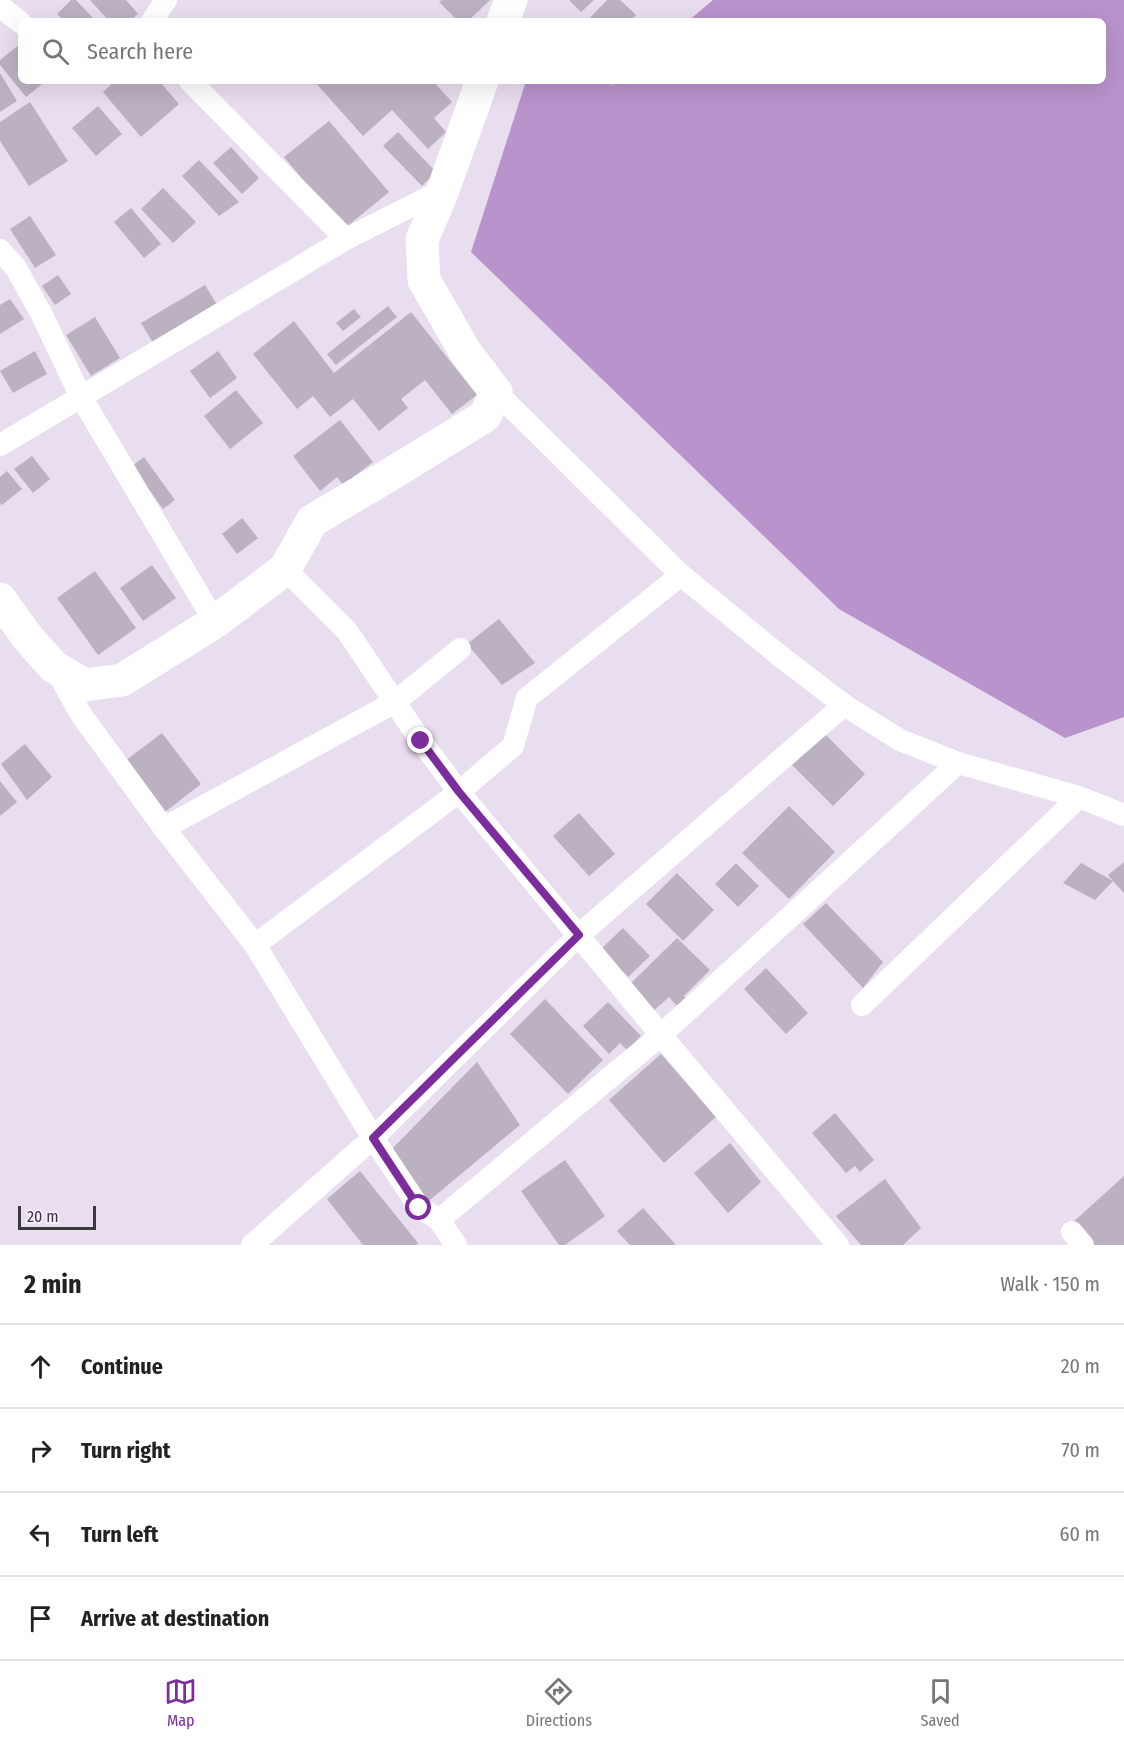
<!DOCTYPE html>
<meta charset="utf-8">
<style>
:root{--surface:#fff;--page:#f6f6f6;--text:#222;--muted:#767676;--line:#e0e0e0;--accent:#7c2c9d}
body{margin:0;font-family:"Fira Sans Condensed",sans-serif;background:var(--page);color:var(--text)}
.scale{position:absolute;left:18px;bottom:15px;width:78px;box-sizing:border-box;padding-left:6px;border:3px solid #3c383e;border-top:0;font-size:16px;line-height:21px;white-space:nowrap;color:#3c383e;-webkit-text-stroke:4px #f6ecfc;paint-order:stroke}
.stop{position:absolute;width:18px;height:18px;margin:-14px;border:4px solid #7c2c9d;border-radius:50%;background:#fff}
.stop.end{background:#7c2c9d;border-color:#fff;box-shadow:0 2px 6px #0008}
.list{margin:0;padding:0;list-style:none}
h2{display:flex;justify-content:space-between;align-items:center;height:78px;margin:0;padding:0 24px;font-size:26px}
h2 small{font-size:20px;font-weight:400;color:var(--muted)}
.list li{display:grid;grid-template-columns:39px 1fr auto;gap:18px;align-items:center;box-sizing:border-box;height:84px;padding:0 24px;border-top:2px solid var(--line)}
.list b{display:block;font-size:22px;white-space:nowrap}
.list em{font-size:20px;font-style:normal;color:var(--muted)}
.icon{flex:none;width:33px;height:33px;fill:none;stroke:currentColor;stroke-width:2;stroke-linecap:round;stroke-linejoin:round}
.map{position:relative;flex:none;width:1124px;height:1245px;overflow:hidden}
.search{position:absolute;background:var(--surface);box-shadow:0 6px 24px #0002;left:18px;right:18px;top:18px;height:66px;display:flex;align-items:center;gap:15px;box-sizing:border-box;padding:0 21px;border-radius:9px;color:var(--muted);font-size:22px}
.sheet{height:414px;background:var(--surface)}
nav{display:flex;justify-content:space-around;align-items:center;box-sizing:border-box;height:84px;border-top:2px solid var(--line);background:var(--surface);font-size:16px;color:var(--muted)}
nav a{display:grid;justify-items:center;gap:3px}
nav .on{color:var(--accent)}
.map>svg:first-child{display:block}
.water{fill:#b993cc}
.building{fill:#bcb1c1}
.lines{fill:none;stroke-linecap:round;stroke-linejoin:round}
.street{stroke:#fff;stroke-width:22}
.secondary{stroke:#fff;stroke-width:33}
.route{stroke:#7c2c9d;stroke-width:8}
</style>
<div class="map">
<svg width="1124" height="1245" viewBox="0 0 1124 1245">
<rect width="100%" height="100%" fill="#e9deef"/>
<path class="water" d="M713 0H1124V717L1065 738 839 609 471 252 526 81H605L612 85 617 81H1103V21H688Z"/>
<g class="building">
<path d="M71 0H76L96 21H64L57 14Z"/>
<path d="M90 0H126L138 14 130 21H109Z"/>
<path d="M442 0H490L468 21H458L439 2Z"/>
<path d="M569 0H594L581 12Z"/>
<path d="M607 0H620L636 15 630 21H587Z"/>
<path d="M20 44 21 46V81H46L26 97 0 65V60Z"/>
<path d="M0 73 17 101 0 112Z"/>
<path d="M115 81H135L139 85 144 81H159L179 104 141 137 103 92Z"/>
<path d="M314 81H433L452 102 434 118 446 132 428 149 392 110 363 136Z"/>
<path d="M30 102 68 161 29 186 0 141V122Z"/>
<path d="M98 106 122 134 96 156 72 128Z"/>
<path d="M329 121 389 192 344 229 284 157Z"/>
<path d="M398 132 436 172 422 186 383 146Z"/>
<path d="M231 147 259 178 242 194 213 163Z"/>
<path d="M199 160 239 202 219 216 182 176Z"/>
<path d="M163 188 196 222 173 243 141 209Z"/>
<path d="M131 208 161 244 144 258 114 222Z"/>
<path d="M30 216 56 255 35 268 10 229Z"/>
<path d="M58 275 71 294 55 305 42 286Z"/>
<path d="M205 285 219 308 155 346 141 323Z"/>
<path d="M10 299 24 319 0 334V305Z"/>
<path d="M388 306 397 317 336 365 327 354Z"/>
<path d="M354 309 361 317 343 331 336 323Z"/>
<path d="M411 312 477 395 452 414 425 380 401 399 408 408 379 431 353 399 330 417 313 396 297 409 253 354 294 321 334 373Z"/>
<path d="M95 317 120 358 91 376 66 335Z"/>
<path d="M35 351 47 374 13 393 0 371Z"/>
<path d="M218 351 237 378 210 398 190 371Z"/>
<path d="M236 390 263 423 230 449 204 416Z"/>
<path d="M340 420 373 462 343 485 337 477 320 491 293 456Z"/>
<path d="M32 456 50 479 33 493 14 469Z"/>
<path d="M144 457 175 500 163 509 132 466Z"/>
<path d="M7 471 22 489 2 505 0 503V477Z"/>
<path d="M242 518 258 538 237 554 222 534Z"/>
<path d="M152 565 176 598 143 621 120 588Z"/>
<path d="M95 571 136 628 98 655 57 598Z"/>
<path d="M499 619 535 663 502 685 467 644Z"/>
<path d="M162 733 201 784 165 812 125 761Z"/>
<path d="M824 733 865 774 833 806 792 765Z"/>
<path d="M25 744 52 777 27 800 1 764Z"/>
<path d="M0 781 17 802 0 816Z"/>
<path d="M789 806 835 852 789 899 742 853Z"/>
<path d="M579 813 615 854 589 876 553 836Z"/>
<path d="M1124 862V893L1113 881 1095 900 1063 883 1081 863 1113 881 1108 875Z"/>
<path d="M736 863 759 886 738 907 715 884Z"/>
<path d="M677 873 714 910 683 941 646 904Z"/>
<path d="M826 903 883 962 863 988 803 924Z"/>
<path d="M623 928 650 956 628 977 601 949Z"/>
<path d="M677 938 710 970 684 996 686 998 677 1006 669 997 652 1012 628 986Z"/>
<path d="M766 968 808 1013 786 1034 744 989Z"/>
<path d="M545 999 603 1060 568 1094 510 1034Z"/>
<path d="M608 1002 641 1036 627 1050 620 1043 609 1054 583 1026Z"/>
<path d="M661 1054 716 1117 664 1163 609 1100Z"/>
<path d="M477 1062 520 1125 424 1205 388 1153Z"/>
<path d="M835 1113 874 1160 860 1172 855 1166 846 1173 812 1133Z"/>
<path d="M730 1143 761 1182 728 1213 694 1173Z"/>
<path d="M565 1160 605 1216 565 1245H559L521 1191Z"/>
<path d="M360 1171 418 1243 416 1245H363L327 1199Z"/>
<path d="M1124 1176V1245H1089L1071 1224Z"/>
<path d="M885 1179 921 1228 903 1245H861L836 1216Z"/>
<path d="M643 1208 676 1245H630L617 1231Z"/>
</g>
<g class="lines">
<g class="street">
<path d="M0 6 21 23"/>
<path d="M152 21 166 0"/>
<path d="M190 81 346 239"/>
<path d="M0 250 16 268 42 315 81 397 215 622"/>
<path d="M496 392 681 575 780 656 844 705 900 740 958 763 1079 797 1124 815"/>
<path d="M0 445 346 239 443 190"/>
<path d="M285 569 347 631 421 741 459 792 661 1035 838 1245"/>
<path d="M55 668 82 716 164 828 255 945 373 1138 419 1207 439 1220 456 1245"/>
<path d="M164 828 395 702 460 649"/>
<path d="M255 945 459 792 513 746 527 698 681 575"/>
<path d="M862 1005 1079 797"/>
<path d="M439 1220 661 1035 958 763"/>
<path d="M1072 1232 1083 1245"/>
<path d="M252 1245 373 1138 579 935 844 705"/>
</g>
<g class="secondary">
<path d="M503 21 511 0"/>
<path d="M0 599 28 638 54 667 85 685 122 680 215 622 285 569 312 521 396 471 485 416 496 392 466 353 424 280 422 240 443 190 482 81"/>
</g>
</g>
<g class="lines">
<path class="route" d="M419 1208 373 1138 579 935 459 792 421 741"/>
</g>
</svg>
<div class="scale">20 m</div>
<div class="stop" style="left:419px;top:1208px"></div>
<div class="stop end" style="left:421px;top:741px"></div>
<div class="search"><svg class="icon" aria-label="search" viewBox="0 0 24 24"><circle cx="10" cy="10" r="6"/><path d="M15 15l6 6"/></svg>Search here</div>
</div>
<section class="sheet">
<h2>2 min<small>Walk · 150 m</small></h2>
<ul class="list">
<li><svg class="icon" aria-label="ahead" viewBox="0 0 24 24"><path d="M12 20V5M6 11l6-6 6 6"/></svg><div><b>Continue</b></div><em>20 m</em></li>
<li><svg class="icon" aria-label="right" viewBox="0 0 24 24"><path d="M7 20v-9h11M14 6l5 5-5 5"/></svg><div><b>Turn right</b></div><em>70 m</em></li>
<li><svg class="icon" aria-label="left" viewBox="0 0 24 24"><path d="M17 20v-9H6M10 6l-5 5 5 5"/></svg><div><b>Turn left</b></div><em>60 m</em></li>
<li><svg class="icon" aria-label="arrive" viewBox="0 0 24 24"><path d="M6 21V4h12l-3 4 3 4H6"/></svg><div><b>Arrive at destination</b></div></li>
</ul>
</section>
<nav>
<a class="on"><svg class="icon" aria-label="map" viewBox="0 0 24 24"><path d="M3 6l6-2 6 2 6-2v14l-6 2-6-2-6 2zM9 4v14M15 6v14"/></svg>Map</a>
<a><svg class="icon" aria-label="directions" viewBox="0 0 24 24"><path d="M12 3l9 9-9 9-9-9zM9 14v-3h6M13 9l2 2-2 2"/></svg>Directions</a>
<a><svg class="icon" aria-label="saved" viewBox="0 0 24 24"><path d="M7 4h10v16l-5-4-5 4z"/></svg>Saved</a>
</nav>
